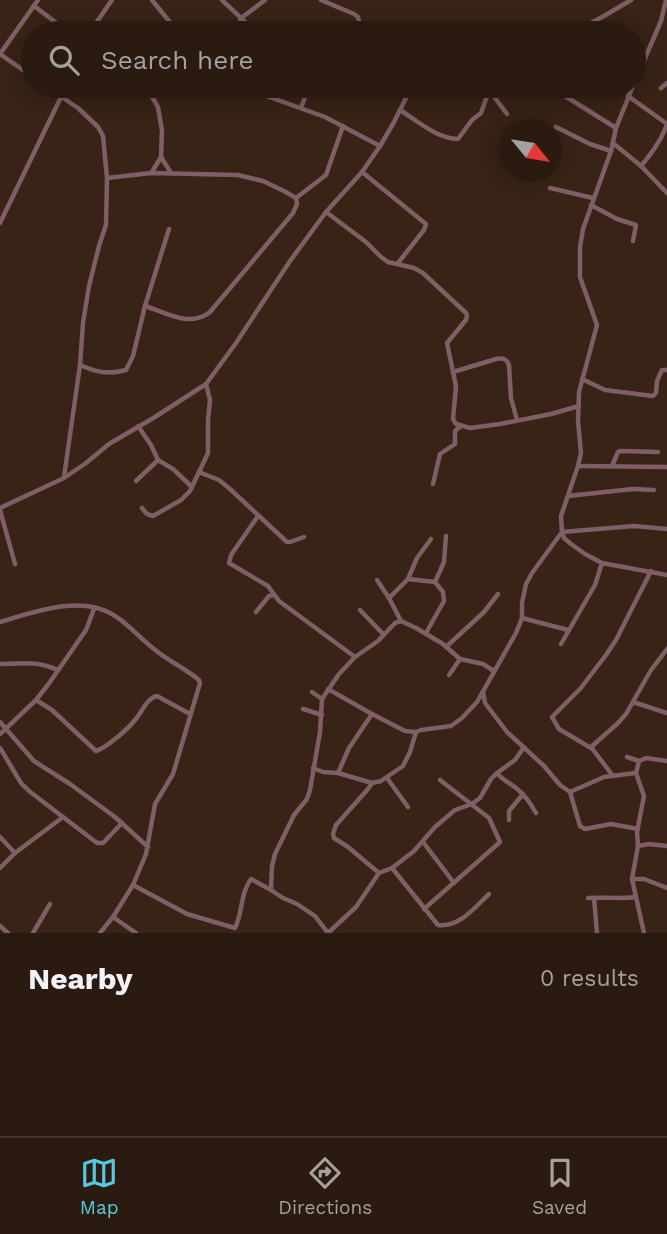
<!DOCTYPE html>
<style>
:root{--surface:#2a1a10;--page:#36271e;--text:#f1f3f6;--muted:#a5a19f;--line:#463830;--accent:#56c9e1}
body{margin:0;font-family:"Work Sans",sans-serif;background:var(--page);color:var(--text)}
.compass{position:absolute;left:499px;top:119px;width:63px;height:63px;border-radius:50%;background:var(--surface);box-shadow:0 4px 18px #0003;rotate:120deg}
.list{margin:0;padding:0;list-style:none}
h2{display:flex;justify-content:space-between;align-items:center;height:91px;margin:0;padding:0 28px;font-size:30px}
h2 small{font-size:23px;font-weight:400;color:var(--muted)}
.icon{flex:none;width:38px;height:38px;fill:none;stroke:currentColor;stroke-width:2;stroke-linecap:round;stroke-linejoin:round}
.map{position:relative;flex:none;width:667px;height:933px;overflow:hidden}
.search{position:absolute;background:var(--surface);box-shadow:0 4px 18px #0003;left:21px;right:21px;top:21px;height:77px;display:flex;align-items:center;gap:18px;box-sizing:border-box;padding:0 24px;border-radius:38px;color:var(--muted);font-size:26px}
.sheet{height:203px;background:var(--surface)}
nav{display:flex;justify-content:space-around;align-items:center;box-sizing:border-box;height:98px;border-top:2px solid var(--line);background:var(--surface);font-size:19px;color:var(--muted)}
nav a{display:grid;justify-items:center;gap:4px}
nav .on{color:var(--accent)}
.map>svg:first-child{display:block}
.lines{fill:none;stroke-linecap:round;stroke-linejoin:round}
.minor{stroke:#7f5e66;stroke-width:4.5}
</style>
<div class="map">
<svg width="667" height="933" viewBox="0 0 667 933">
<rect width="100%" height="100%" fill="#382316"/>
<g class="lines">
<g class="minor">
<path d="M152 0 173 26 182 33"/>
<path d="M222 0 257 33"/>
<path d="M321 0 354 14 358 17 359 22 351 33"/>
<path d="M34 6 70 33"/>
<path d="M240 19 265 0"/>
<path d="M89 33 112 0"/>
<path d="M516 33 589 24 604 16 631 0"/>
<path d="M0 54 38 0"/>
<path d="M0 54 33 77"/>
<path d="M634 84 661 21 666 0"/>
<path d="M45 86 78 108 98 127 103 136 107 178 106 225 99 246 89 286 83 323 80 365 64 477"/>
<path d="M141 86 151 95 158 107 162 131 161 157 152 172"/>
<path d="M243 86 250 90 325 117 380 146"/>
<path d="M384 86 406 95"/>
<path d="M486 86 507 114"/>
<path d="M633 86 616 128 611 151 583 229 580 247V277L597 325 579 392 578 421 581 453 578 466 561 516 562 532 564 538 571 544 585 554 602 563 667 575"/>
<path d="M661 88 667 83"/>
<path d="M565 96 616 128"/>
<path d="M628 96 667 124"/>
<path d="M301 108 309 86"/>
<path d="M400 110C419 122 436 138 458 139L472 120 481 113 487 96 485 86"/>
<path d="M556 127 590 144 611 151"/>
<path d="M613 143 641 166 667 193"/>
<path d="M161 157 171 173"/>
<path d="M641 166C652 153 662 140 667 124"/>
<path d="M362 172 426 224 424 230 398 263"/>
<path d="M107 178 151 173 238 175 263 181 284 191 296 198"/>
<path d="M550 188 593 198"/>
<path d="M591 205 617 219 636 225 633 241"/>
<path d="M326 212 366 242 380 256 388 262 414 268 423 273 466 313 467 316 466 320 447 343 456 386 453 419 456 424 470 428 500 424 551 414 579 406"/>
<path d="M0 223 61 97"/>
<path d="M145 306C167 313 190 328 210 312L293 213 297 204 296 198 326 175 343 126"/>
<path d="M80 365C96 372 108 375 126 370L133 356 145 306 169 229"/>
<path d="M453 372 496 359C503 358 506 358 509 365L511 398 517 420"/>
<path d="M582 379 605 390 653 396 656 393 657 381 662 370H667"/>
<path d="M138 426 151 445 158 460 173 469 192 487"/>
<path d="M578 466 667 467"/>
<path d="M612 466 618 452 621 451 658 452"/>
<path d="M199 472 219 480 230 489 287 542H290L304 537"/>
<path d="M136 481 158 460"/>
<path d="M433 484 440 454 455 444V431L461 426"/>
<path d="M568 496 633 489 654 490"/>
<path d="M0 508 64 478 86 463 109 444 155 417 206 384 236 343 290 261 326 212 362 172 380 146 393 124 412 86"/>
<path d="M142 508 147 514 153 516 181 500 190 491 208 453V420L210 400 206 384"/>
<path d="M0 510 15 564"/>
<path d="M258 516 231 555 229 563 268 586 279 601 355 657"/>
<path d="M408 579 435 582"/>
<path d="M377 580 389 598 401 621 416 628 443 644 460 659 483 664 494 671"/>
<path d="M389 598 408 579 417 558 431 539"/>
<path d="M360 610 384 635"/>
<path d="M256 612 269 596 274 595"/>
<path d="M522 618 568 630"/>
<path d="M0 622C33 612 80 595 112 614 128 623 139 638 154 649 168 661 185 668 199 680L200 683 173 774 155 804 146 854 133 885 113 917 100 933"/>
<path d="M426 633 444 601 443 592 435 582 444 562 446 536"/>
<path d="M561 644 595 585 602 563"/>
<path d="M446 647 484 612 498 594"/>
<path d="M0 664C24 664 35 660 58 670"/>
<path d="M449 675 460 659"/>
<path d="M328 689 372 714 405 731 416 732"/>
<path d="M312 692 322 699"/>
<path d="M483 692 485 703 507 732 544 766 560 785 570 792 580 826 585 829 611 824 638 829"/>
<path d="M36 700 52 710 96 751C106 748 128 729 135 720 142 712 147 698 157 696L190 714"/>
<path d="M633 702 667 713"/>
<path d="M303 709 322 715"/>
<path d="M0 722 34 761 70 784 115 817 148 847"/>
<path d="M0 734 36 700 50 682 86 630 94 609"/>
<path d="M0 748 21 783 29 791 97 843H103L122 823"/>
<path d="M591 748 559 729 552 717 580 689 606 655 616 640 651 571"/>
<path d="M627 757 639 761 646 758 667 761"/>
<path d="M639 761 636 773 644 796 637 832 638 846 632 879 644 933"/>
<path d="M313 768 323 772 338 773 372 783 381 781 403 766 410 752 416 732 421 730 451 726 462 718 477 702 516 633 522 618V603L526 584 532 573 562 532 634 526 667 529"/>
<path d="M338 773 349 748 372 714"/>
<path d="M497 773C502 780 510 783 516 788 525 795 531 804 536 813"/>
<path d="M613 776 591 747 617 724 626 714 651 670 667 649"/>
<path d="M387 778 408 807"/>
<path d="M372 783 368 789 336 825 333 834 334 838 348 847 379 873"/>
<path d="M570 792 604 777 635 773"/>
<path d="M509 820V811L523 794"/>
<path d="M0 837 15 853"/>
<path d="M423 842 454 883"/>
<path d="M638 846 649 844 667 846"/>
<path d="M0 868 15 853 63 817"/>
<path d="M392 868 438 925C459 928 475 907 489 894"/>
<path d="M632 879H644L667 888"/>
<path d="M133 885 187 914 235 928C243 912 240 894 251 879L271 890 283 898 297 904 315 916 328 933 356 907 379 873 392 868 414 851 435 827 455 810 472 804 480 798 491 779 497 773 515 760 524 747"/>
<path d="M271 890 272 866 275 854 294 815 307 799 310 790 320 732 322 699 339 674 355 657 378 641 395 623 401 621"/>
<path d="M588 898C604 897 619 899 635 897"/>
<path d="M594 898 597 933"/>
<path d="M424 909 500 842 489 818 440 780"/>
<path d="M113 917 136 933"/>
<path d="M0 926 8 933"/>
<path d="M33 933 50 904"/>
</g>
</g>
</svg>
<svg class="compass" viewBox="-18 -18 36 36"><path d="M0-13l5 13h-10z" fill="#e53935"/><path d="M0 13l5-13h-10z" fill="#a5a19f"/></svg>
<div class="search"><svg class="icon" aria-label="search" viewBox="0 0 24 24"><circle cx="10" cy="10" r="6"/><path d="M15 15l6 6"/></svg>Search here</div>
</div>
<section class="sheet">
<h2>Nearby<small>0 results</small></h2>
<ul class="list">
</ul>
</section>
<nav>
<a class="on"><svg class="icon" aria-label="map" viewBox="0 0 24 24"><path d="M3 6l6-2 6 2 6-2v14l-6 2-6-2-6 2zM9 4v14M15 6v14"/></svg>Map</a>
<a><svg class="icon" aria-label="directions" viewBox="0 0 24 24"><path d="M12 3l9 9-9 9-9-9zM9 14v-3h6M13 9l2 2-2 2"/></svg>Directions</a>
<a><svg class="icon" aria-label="saved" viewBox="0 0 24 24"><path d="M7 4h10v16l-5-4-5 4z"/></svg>Saved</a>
</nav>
